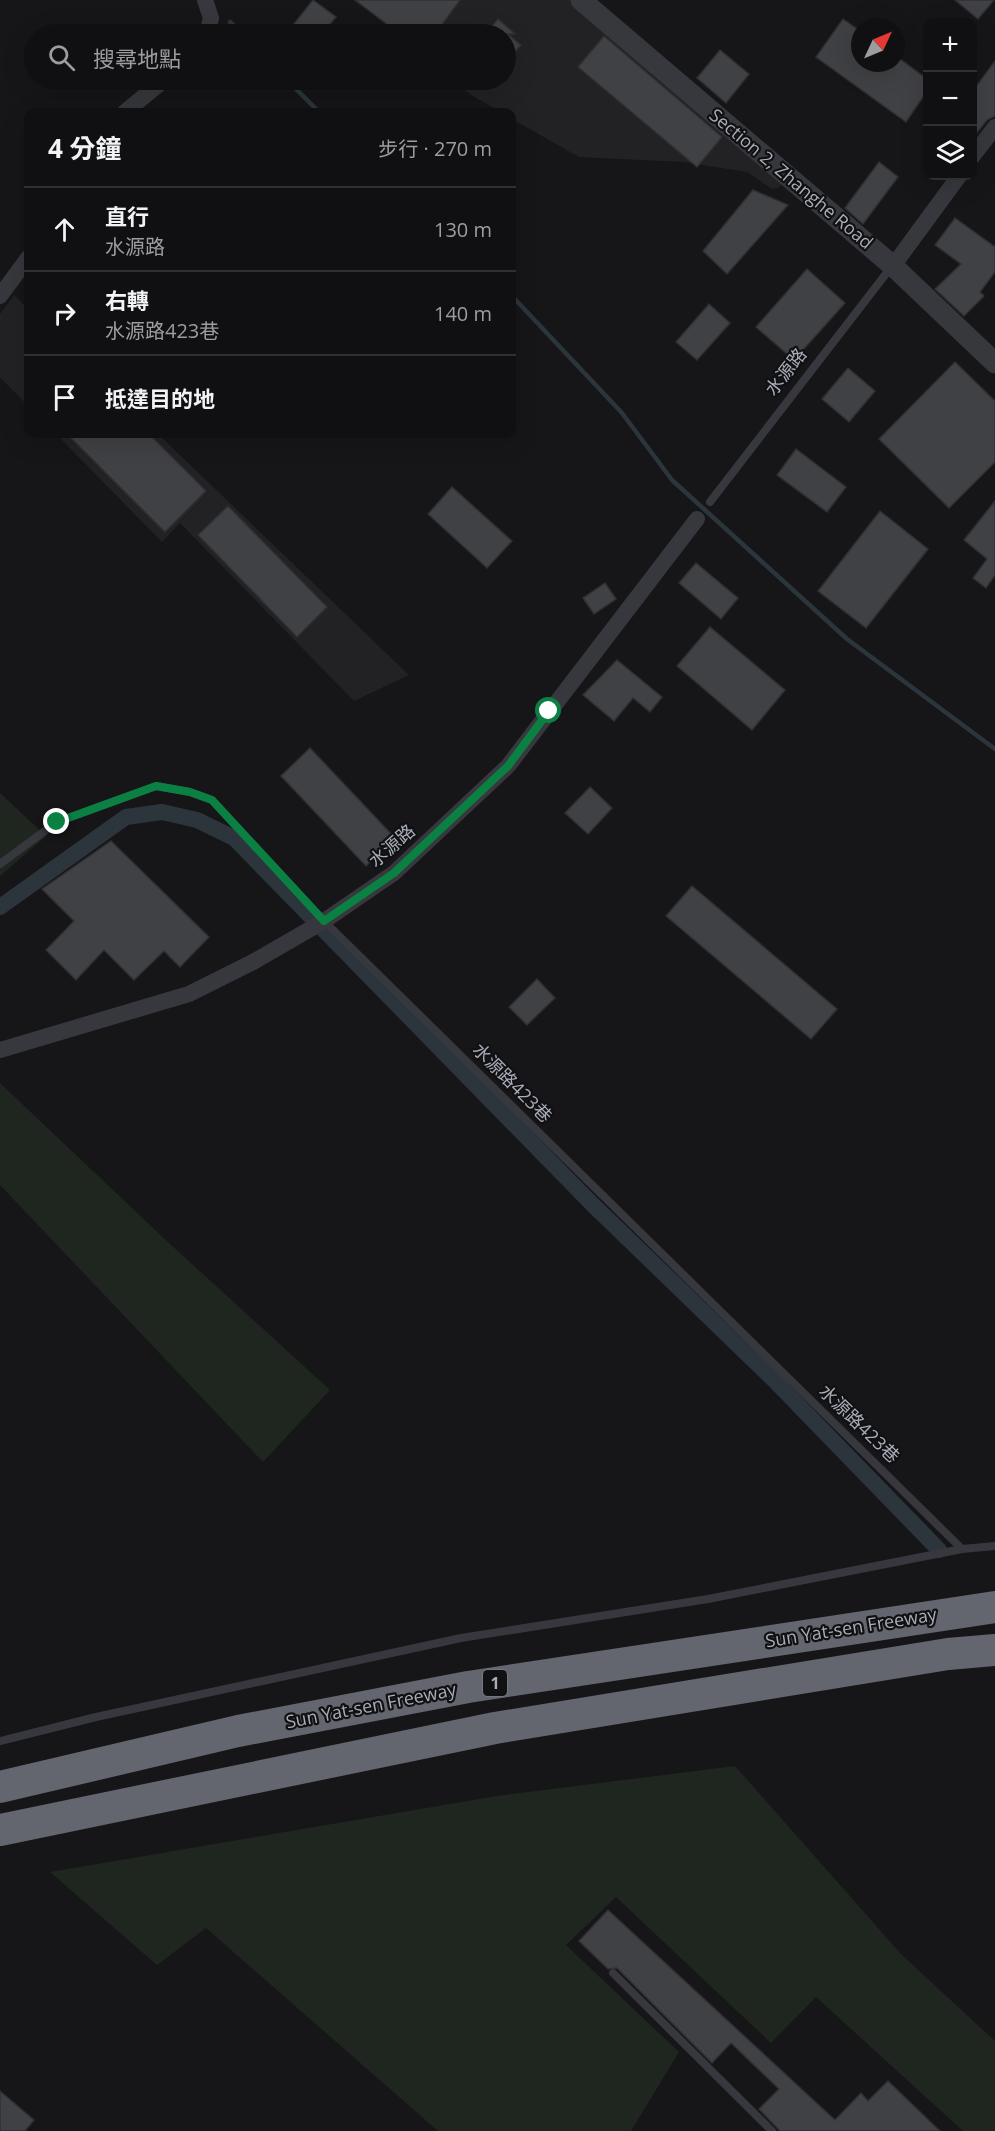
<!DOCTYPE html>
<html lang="zh-TW">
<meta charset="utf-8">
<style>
:root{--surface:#101012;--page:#19191b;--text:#f1f3f6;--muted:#9c9d9f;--line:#303032}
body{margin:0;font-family:"Open Sans","Noto Sans TC",sans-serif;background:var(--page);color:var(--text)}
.controls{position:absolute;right:18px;top:18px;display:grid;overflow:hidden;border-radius:12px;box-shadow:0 6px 24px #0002}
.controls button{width:54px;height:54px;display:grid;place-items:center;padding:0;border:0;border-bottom:2px solid var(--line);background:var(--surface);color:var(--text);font:30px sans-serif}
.compass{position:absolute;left:851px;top:18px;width:54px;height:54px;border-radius:50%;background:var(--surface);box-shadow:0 6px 24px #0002;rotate:46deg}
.stop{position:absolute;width:18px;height:18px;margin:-14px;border:4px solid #0b8043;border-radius:50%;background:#fff}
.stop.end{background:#0b8043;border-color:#fff;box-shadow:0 2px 6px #0008}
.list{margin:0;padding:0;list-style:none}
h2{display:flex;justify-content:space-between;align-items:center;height:78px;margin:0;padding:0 24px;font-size:26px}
h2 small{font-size:20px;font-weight:400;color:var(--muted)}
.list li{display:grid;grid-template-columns:39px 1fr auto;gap:18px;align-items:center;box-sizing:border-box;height:84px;padding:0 24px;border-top:2px solid var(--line)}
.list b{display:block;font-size:22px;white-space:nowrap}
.list p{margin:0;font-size:20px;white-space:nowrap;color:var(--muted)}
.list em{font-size:20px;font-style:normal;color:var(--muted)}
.icon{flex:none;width:33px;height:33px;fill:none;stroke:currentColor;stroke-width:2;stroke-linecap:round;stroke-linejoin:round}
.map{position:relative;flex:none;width:995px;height:2131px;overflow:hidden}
.search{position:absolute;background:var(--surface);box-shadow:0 6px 24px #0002;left:24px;top:24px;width:492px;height:66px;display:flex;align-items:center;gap:15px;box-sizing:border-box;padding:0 21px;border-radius:33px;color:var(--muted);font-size:22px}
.panel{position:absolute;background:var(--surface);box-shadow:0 6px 24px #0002;left:24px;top:108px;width:492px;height:330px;border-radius:12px}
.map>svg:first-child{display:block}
.built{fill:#222225}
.green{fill:#1e261f}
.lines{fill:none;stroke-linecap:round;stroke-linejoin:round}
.stream{stroke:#2c353c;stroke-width:4.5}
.canal{stroke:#2c353c;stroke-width:16}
.building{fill:#404145;stroke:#303034;stroke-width:1.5}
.service{stroke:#37383d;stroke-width:8}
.minor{stroke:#37383d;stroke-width:16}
.tertiary{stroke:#37383d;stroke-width:21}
.motorway{stroke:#63666e;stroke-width:32}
.route{stroke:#0b8043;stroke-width:8}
.labels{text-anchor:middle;stroke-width:4.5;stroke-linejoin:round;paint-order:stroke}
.shield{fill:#111113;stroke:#7b7e86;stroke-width:1.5}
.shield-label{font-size:16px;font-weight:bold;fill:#a8adb8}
.street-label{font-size:18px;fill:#a8adb8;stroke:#111113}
</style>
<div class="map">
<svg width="995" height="2131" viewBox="0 0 995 2131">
<rect width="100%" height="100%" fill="#161618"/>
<g class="built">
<path d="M362 0H570L781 178 782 184 778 188 772 189 747 172 683 162 579 157 512 119V112H501L471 95 453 80H506V34H401Z"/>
<path d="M14 295 28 309V406L0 377V314Z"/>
<path d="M56 434H158L409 675 354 701 180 523 162 542Z"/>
</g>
<g class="green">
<path d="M0 793 46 836 0 876Z"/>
<path d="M0 1083 169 1243 330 1390 263 1462 0 1185Z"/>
<path d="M735 1766 901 1954 995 2041V2131H963L816 1997 771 2043 616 1897 566 1945 679 2052 631 2131H438L206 1928 157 1965 50 1872 497 1796Z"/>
</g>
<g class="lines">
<g class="stream">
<path d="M230 22 243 34"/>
<path d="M287 80 319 112"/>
<path d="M512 296 622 413 672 480 847 639 995 749"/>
</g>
<path class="canal" d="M0 907 126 817 162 812 197 820 234 838 591 1203 774 1380 939 1550"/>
</g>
<g class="building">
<path d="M313 0 336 17 322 34H286Z"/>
<path d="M355 0H460L435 34H400Z"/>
<path d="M955 0H994L978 19Z"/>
<path d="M498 19 515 34H508L521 45 506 62V34H485Z"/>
<path d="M843 19 860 31V63H896V56L927 79V91L906 122 816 57Z"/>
<path d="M604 36 722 137 697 167 578 67Z"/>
<path d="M720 50 749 74 726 103 697 78Z"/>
<path d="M995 61V116L987 120 972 139V92Z"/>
<path d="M879 162 898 177 863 224 845 208Z"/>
<path d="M753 190 788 205 727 274 703 251Z"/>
<path d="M955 218 995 247V272L980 292 984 296 964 316 935 289 961 264 935 245Z"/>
<path d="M807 269 845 303 794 360 756 327Z"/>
<path d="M709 304 730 323 697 360 676 342Z"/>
<path d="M955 362 995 401V462L949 508 879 439Z"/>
<path d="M848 368 875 391 849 422 822 399Z"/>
<path d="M67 434H149L206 491 165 532Z"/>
<path d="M796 449 846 487 827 512 777 475Z"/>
<path d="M452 487 512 541 487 568 428 514Z"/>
<path d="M995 501V575L986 588 973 578 987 559 964 540Z"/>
<path d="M228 506 327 607 297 637 198 535Z"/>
<path d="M880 511 928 549 866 628 818 591Z"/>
<path d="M696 563 738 598 721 619 679 583Z"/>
<path d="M605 583 616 599 594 614 583 598Z"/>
<path d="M710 627 785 690 752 730 677 666Z"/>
<path d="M617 660 662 697 650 712 633 698 614 721 583 695Z"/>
<path d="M310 748 395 838 366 866 281 776Z"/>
<path d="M590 787 612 808 588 834 565 813Z"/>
<path d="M111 841 209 937 180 967 164 951 134 980 104 950 76 980 46 950 74 921 42 889Z"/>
<path d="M692 886 837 1009 811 1039 666 916Z"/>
<path d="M537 979 555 998 527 1025 509 1007Z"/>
<path d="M608 1910 835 2120 861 2093 868 2101 888 2081 940 2131H780L759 2109 779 2089 731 2043 712 2063 617 1968 608 1969 579 1941Z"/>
<path d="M0 2091 34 2120 25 2131H0Z"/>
</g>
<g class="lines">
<g class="service">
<path d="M710 502 892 266"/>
<path d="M0 864 57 822 156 786 190 792 212 800 324 921 962 1549"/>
<path d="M0 1741 96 1717 461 1638 708 1599 962 1549 995 1546"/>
<path d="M613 1973 772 2131"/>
</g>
<g class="minor">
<path d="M205 0 211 18 207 34"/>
<path d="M125 112 164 80"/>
<path d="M972 157 995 127"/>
<path d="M893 266 959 176"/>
<path d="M0 296 28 258"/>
<path d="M0 1050 189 994 253 962 324 921 394 873 508 766 697 519"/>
</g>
<path class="tertiary" d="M581 0 893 266 995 363"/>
<g class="motorway">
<path d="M0 1787 238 1731 468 1687 995 1607"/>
<path d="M0 1830 495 1728 948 1654 995 1650"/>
</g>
</g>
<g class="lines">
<path class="route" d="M57 822 156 786 190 792 212 800 324 921 394 873 508 766 549 711"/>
</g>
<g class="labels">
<rect class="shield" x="483" y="1670" width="24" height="26" rx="4.5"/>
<g class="shield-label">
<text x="495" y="1689">1</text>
</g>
<g class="street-label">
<text transform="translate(791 179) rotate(40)" y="6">Section 2, Zhanghe Road</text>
<text transform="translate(786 372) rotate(-52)" y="6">水源路</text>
<text transform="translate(392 846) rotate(-41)" y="6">水源路</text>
<text transform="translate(512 1083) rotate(45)" y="6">水源路423巷</text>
<text transform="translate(859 1424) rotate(44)" y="6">水源路423巷</text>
<text transform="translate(851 1628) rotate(-9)" y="6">Sun Yat-sen Freeway</text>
<text transform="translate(371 1706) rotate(-11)" y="6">Sun Yat-sen Freeway</text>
</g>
</g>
</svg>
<div class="controls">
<button>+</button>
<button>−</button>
<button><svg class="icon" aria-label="layers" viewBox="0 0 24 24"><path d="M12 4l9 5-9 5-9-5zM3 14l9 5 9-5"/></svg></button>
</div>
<svg class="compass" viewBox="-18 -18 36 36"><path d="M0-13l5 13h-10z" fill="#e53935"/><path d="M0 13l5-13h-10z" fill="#9c9d9f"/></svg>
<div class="stop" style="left:549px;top:711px"></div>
<div class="stop end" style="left:57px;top:822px"></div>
<div class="search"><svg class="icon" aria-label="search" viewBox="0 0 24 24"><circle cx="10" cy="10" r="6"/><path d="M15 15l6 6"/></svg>搜尋地點</div>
<section class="panel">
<h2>4 分鐘<small>步行 · 270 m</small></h2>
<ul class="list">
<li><svg class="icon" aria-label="ahead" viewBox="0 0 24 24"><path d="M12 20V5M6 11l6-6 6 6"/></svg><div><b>直行</b><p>水源路</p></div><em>130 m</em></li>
<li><svg class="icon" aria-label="right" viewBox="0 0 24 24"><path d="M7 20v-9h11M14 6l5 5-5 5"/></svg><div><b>右轉</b><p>水源路423巷</p></div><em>140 m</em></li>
<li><svg class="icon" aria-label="arrive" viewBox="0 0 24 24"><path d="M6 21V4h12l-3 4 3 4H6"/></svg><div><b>抵達目的地</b></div></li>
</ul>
</section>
</div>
